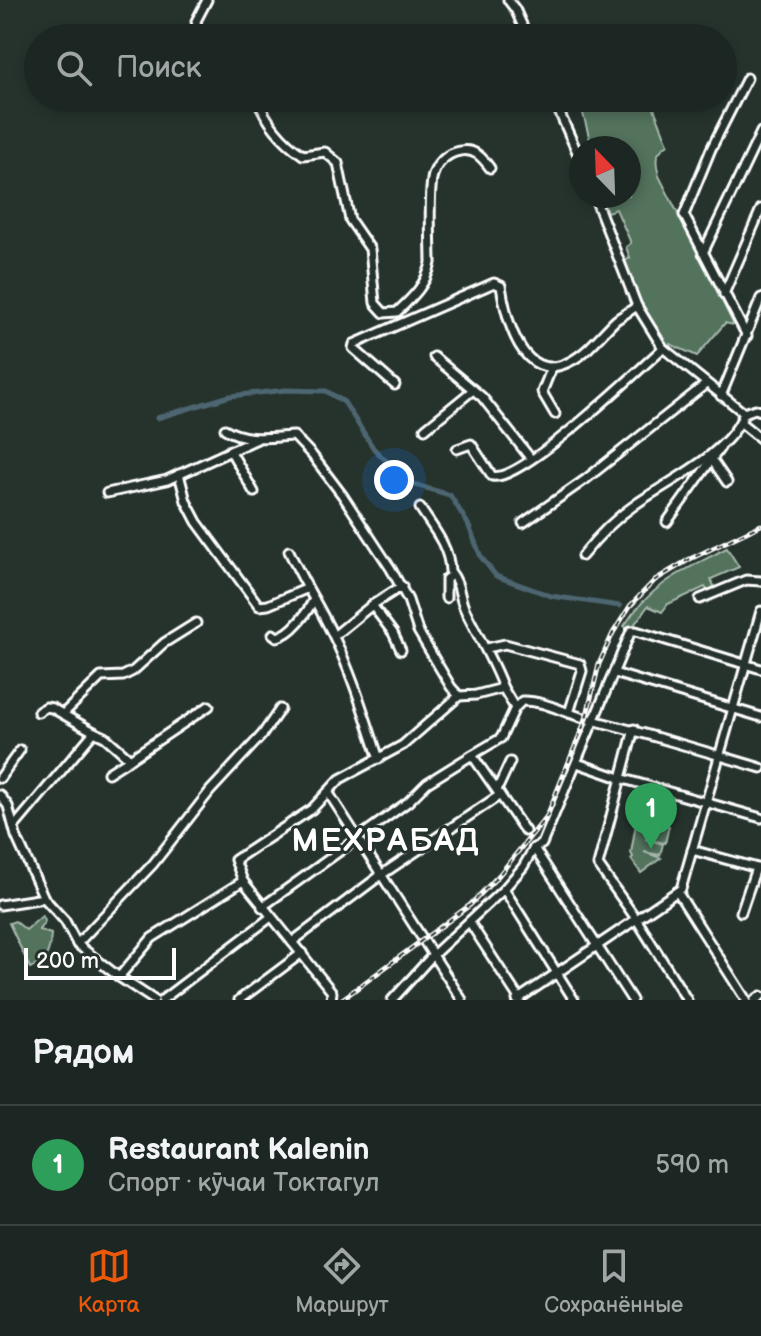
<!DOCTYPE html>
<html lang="ru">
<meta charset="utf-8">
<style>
:root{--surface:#1c2622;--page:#252e2a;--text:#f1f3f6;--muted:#a0a5a5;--line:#3a4340;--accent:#ea580c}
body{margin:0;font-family:"Balsamiq Sans",sans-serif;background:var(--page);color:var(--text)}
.compass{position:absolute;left:569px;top:136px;width:72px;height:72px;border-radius:50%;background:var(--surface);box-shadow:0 4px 12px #0003;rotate:337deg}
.scale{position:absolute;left:24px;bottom:20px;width:152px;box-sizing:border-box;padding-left:8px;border:4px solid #fff;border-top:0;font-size:22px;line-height:28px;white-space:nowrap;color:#fff;-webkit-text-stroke:6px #26332d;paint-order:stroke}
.you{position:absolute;left:394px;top:480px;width:28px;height:28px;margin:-20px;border:6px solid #fff;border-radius:50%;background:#1a73e8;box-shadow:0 0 0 12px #1a73e833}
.badge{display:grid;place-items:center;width:52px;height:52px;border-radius:50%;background:var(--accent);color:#fff;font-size:26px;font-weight:700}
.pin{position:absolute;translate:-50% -66px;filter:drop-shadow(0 2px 4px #0008)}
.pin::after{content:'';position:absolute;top:42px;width:28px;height:24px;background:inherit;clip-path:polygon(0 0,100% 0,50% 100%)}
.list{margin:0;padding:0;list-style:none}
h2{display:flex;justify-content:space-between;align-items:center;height:104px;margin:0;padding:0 32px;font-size:34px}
h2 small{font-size:26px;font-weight:400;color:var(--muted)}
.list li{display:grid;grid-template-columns:52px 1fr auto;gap:24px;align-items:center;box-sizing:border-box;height:120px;padding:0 32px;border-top:2px solid var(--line)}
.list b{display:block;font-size:30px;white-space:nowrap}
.list p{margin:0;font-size:26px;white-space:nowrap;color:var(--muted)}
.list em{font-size:26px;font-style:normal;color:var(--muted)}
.icon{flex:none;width:44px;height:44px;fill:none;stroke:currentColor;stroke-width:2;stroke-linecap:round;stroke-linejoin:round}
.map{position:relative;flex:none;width:761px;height:1000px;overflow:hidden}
.search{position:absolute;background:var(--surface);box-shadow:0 4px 12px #0003;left:24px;right:24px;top:24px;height:88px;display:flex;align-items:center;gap:20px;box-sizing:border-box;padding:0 28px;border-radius:44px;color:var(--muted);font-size:30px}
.sheet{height:224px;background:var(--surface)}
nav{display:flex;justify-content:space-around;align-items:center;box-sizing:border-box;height:112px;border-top:2px solid var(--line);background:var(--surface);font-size:22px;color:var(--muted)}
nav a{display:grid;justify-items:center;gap:4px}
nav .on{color:var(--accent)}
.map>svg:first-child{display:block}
.green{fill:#52735d;stroke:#a8b9ae;stroke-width:2}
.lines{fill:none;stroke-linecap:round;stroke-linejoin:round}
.canal{stroke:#4d6671;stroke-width:5}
.minor-casing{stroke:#fff;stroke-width:13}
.minor{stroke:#26332d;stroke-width:7}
.rail-casing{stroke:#fff;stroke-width:5}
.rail{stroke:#26332d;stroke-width:2;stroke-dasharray:6;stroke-linecap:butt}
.labels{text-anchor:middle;stroke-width:6;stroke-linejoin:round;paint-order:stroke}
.district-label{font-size:32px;font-weight:bold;letter-spacing:2px;fill:#fff;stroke:#26332d}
</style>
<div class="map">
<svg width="761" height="1000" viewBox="0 0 761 1000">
<rect width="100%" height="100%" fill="#26332d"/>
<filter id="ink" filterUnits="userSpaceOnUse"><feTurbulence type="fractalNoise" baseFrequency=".0125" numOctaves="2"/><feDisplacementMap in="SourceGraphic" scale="16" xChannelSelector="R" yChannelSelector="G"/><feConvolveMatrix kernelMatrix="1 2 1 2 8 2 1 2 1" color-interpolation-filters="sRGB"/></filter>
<g filter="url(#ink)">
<g class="green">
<path d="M579 98H650L668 144C654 154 655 160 659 176L734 325 725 323 697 356 670 344 668 347C645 321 634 293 622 262L630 258 626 247 631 243 616 209 607 212 602 199 609 196H629V148H592Z"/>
<path d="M727 548 739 567 711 579 716 591 709 593 705 587 668 604 662 612 648 606 631 629 624 626C651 584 684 570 727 548Z"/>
<path d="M638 811 649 814 648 817 653 818V821L669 826 665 843 645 839 663 844 660 855 644 852 661 858 641 873 631 859 633 857 631 853Z"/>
<path d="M42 916 45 921 39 930 51 934C50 951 47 962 30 968L9 923 15 921 26 930Z"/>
</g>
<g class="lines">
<path class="canal" d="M157 418 230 396 286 390 326 391 344 402 374 449 409 483 450 495 468 524 481 557 496 576 551 596 620 606"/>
<g class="minor-casing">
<g id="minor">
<path d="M508 0 515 9 528 38"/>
<path d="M199 38 196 21 207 0"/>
<path d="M257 98C266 121 282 141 303 155L325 152 338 163 350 220 370 249 375 303 384 313 397 312C413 297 426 285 431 263 431 244 428 191 433 175 437 163 447 153 460 151 474 148 482 157 490 168"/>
<path d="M553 98 581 161"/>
<path d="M594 196 637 306 663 348 744 413"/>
<path d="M703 253 761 132"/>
<path d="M724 294 761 209"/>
<path d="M747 336 684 215 711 149 747 78"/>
<path d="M434 357 482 397 531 459"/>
<path d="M552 367 542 392 555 414"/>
<path d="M395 385 353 348 354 344 494 283 501 286C506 318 522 386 569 362 588 353 601 334 616 320 623 315 630 311 637 306"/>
<path d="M721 396 761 298"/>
<path d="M744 413 755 409 761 411"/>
<path d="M740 422 761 439"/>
<path d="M225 429C245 442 271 437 294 436L312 455 343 496 391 569 408 600 418 631 451 687 459 696"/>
<path d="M425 429 473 390"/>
<path d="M457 449 471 444 492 476C519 484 639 370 663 348"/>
<path d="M230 450 254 492"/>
<path d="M712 460 727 482"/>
<path d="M179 474 186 501 197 522 259 606 268 605 306 589"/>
<path d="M107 493 167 480 257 439"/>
<path d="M420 508C433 528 449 546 450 571 462 586 458 597 466 612 479 638 493 661 503 688"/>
<path d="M667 522 720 448"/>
<path d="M523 523 586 479 706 384"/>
<path d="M289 551C302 580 319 606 333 635 352 674 365 717 379 759"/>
<path d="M582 556C598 536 614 519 636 504 669 481 730 453 744 413"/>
<path d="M446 598V579L452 575"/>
<path d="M700 599 746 580 761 581"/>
<path d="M372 605 393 633 401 650"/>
<path d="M273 634 277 637C292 634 307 613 314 599"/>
<path d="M334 636 372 605 402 586"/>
<path d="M487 648 505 644 580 664 582 671 569 713"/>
<path d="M614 673 761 717"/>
<path d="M63 714 101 677 123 676 133 671 164 643 196 623"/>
<path d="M634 729 598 865 637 920 687 1000"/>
<path d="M94 732 105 737 130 759 209 706"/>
<path d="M577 763 620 778 761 818"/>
<path d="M108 773 130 759"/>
<path d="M0 778 20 750"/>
<path d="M497 790 510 762"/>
<path d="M328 792 462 1000"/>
<path d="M0 795 8 806 16 836 44 898"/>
<path d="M14 827 94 732 52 708 46 707 38 712"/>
<path d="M525 831 472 755 501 738 515 708 522 701C544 700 566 714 588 719 646 733 703 751 761 768"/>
<path d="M534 848 632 1000"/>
<path d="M692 850 761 869"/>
<path d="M504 889 574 1000"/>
<path d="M678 893 746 1000"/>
<path d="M0 905 44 898 65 921 77 944 119 977 154 1000"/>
<path d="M262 907 408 802 427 783 472 755"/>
<path d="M741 912 756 868"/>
<path d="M470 923 520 1000"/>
<path d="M292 942 243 881 235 860 312 809 340 779 403 745 459 696 476 695 503 688 515 708"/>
<path d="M77 944 153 864 210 791 262 735 280 709"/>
<path d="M119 977 152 938 243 881"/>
<path d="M162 1000 271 917"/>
<path d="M239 1000 302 953"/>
<path d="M331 1000 332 992 292 942 381 875 500 795"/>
<path d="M392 1000 433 955 504 889 523 867 534 848 542 844 631 631H636L761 669"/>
<path d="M517 1000 681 889 761 611"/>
<path d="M755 1000 761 996"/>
</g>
</g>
<use href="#minor" class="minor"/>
<g class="rail-casing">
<path id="rail" d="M341 1000 470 905 499 875 547 816 586 719 599 664 613 633 630 606 655 580 690 559 761 525"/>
</g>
<use href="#rail" class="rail"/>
</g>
</g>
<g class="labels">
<g class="district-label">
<text x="386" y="851">МЕХРАБАД</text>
</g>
</g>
</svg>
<svg class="compass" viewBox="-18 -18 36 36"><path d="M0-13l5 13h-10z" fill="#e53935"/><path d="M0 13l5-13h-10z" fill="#a0a5a5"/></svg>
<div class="scale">200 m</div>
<div class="you"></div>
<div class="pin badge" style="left:651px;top:849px;background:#2e9e5b">1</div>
<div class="search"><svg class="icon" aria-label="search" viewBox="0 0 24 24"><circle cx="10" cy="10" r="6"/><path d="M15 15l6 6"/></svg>Поиск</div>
</div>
<section class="sheet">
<h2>Рядом<small></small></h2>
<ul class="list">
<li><span class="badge" style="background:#2e9e5b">1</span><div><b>Restaurant Kalenin</b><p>Спорт · кӯчаи Токтагул</p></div><em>590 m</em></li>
</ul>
</section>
<nav>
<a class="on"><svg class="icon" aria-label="map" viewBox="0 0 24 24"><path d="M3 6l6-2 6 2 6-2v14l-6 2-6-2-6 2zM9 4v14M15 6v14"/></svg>Карта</a>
<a><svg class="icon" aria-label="directions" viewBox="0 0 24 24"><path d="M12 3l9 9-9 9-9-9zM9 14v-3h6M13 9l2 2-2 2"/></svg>Маршрут</a>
<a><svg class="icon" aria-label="saved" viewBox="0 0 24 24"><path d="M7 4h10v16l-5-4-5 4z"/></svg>Сохранённые</a>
</nav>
